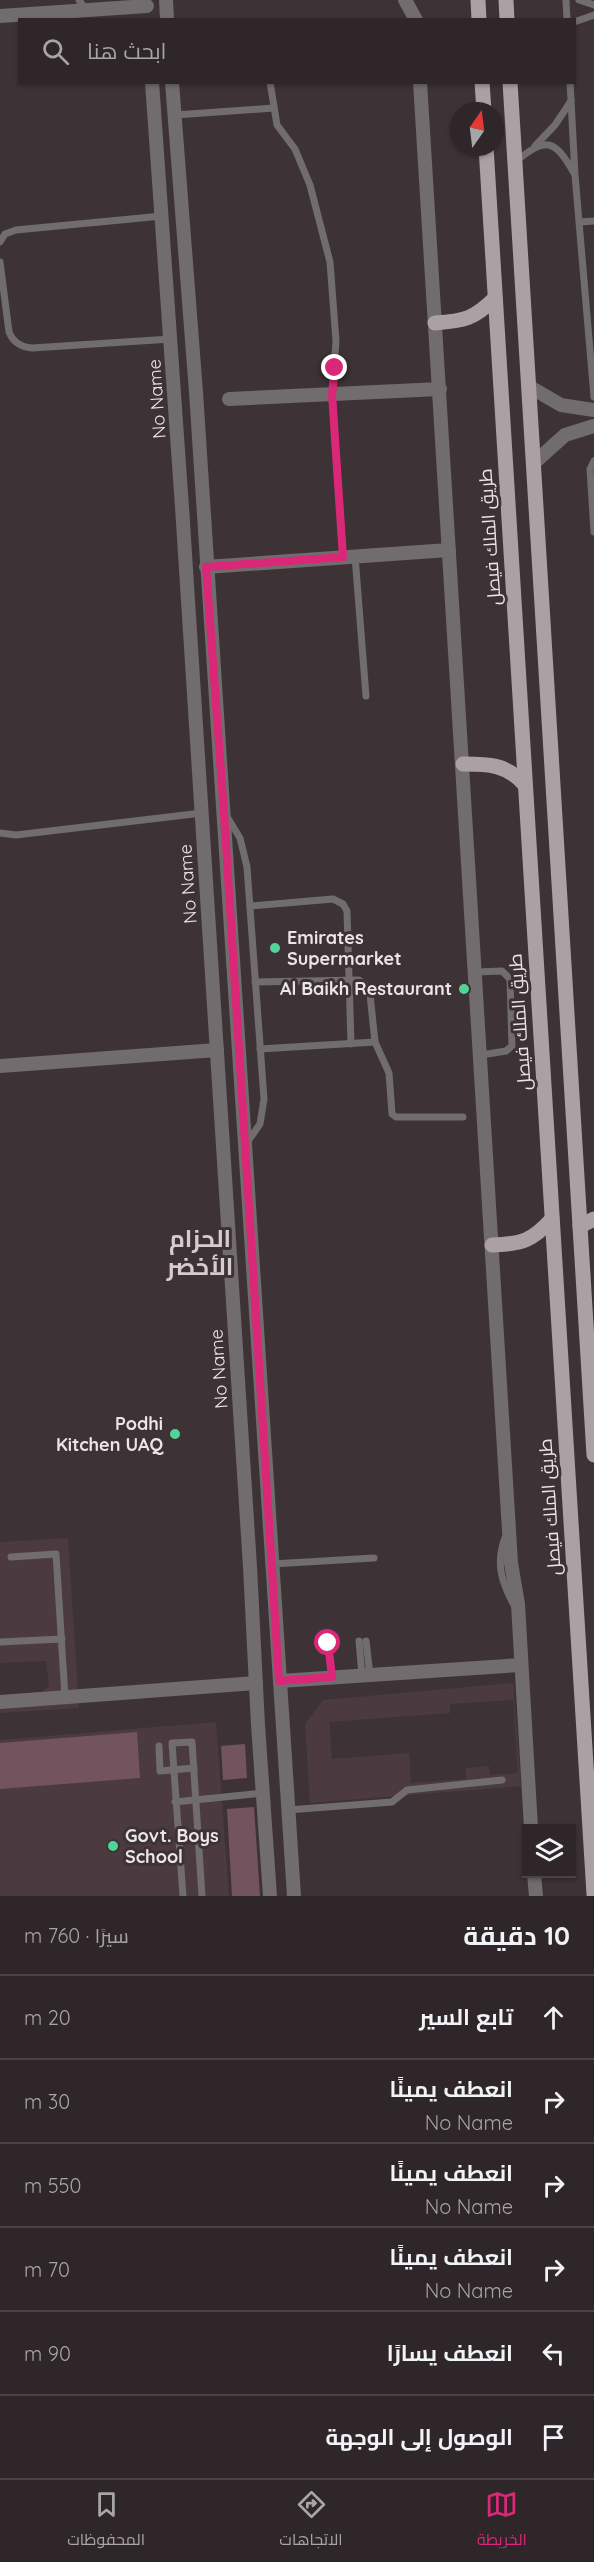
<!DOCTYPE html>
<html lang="ar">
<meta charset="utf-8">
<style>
:root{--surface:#2e2628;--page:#3a3234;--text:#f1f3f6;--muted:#a7a5a8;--line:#494345;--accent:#db2777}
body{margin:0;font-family:Quicksand,Cairo,sans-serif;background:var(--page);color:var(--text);direction:rtl}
.controls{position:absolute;right:18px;bottom:18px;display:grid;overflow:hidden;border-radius:0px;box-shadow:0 2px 4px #0004}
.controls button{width:54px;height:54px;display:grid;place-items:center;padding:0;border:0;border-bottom:2px solid var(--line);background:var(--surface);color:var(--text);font:30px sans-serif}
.compass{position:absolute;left:450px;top:102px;width:54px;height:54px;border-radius:50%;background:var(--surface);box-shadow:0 2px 4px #0004;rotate:14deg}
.stop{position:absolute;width:18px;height:18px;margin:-14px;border:4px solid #db2777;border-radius:50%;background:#fff}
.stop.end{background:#db2777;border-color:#fff;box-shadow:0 2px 6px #0008}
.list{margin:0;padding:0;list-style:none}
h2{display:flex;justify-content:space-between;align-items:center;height:78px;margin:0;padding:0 24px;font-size:26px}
h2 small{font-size:20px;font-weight:400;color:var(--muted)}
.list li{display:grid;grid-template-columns:39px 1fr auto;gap:18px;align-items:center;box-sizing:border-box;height:84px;padding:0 24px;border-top:2px solid var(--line)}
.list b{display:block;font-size:22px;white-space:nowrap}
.list p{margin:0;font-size:20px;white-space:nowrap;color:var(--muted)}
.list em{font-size:20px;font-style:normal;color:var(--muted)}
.icon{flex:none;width:33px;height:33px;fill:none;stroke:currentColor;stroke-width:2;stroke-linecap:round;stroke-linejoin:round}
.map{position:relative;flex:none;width:594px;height:1896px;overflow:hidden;direction:ltr}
.search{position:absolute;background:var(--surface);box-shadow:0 2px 4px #0004;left:18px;right:18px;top:18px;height:66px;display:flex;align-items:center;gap:15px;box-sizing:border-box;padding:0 21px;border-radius:0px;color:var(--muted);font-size:22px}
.sheet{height:582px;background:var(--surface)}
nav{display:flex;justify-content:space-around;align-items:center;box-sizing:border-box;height:84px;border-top:2px solid var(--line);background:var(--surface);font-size:16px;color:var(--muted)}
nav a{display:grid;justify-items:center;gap:3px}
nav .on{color:var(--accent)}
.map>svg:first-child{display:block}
.built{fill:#4b3a40;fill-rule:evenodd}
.green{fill:#73535e}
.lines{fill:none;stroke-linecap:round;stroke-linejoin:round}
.service{stroke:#716c6d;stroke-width:7}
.minor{stroke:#716c6d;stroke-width:14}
.primary{stroke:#aba0a3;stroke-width:15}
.route{stroke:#db2777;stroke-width:8}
.poi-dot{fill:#52d397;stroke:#3d3336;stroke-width:2}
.labels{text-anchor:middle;stroke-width:6;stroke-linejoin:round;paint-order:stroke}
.street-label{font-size:18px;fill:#ebe5e7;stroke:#3d3336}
.poi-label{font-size:18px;font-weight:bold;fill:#ebe5e7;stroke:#3d3336;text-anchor:start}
.district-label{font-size:24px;font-weight:bold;fill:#d8cbcf;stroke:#3d3336}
</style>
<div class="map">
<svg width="594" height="1896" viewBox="0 0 594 1896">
<rect width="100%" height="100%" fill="#3d3336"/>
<g class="built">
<path d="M68 1538 79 1708 0 1713V1695L39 1693 49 1687 46 1661 0 1663V1542Z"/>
<path d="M513 1683 521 1786 310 1803 305 1724 323 1700ZM513 1700 518 1773 490 1775 489 1766 466 1768V1779L411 1783 409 1753 332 1759 329 1722 450 1713V1704Z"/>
<path d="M216 1722 229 1896H0V1740Z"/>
</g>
<g class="green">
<path d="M137 1732 140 1778 0 1789V1743Z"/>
<path d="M245 1744 247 1778 223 1780 221 1746Z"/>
<path d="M254 1807 260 1896H232L227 1809Z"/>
</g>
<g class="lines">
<g class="service">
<path d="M79 0 86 10"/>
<path d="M566 0 567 20"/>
<path d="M579 0 594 5"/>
<path d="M574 22 594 15"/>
<path d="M270 82 277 125 295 149 310 185 330 262 336 341 332 394 343 557"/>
<path d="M570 82 575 175 594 397"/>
<path d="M175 115 274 108"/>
<path d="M535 146 555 125 571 101"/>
<path d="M515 162C546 137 554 138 574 173"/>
<path d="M580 222 594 221"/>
<path d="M0 242 5 234 16 230 162 216"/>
<path d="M0 262 9 332C13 342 21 347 32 348L171 339"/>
<path d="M594 461 590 469 594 532"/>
<path d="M355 556 366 696"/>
<path d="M226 815 240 838 247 867 264 1099 260 1124 246 1144"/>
<path d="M0 833 16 835 202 813"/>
<path d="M250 906 333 899 343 904 347 911 351 1044"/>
<path d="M476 972 502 971 510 979 512 1046 506 1051 481 1055"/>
<path d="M255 982 359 980 366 985 370 994 375 1042 389 1073 392 1114 396 1117H463"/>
<path d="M260 1049 375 1042"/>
<path d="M506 1535C495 1562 501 1582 515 1607"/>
<path d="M11 1557 56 1554 65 1697"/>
<path d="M272 1564 374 1558"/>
<path d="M359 1641 362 1675"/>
<path d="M366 1641 370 1675"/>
<path d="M0 1642 62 1639"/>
<path d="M328 1643 332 1677"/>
<path d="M159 1746 160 1771 194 1768"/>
<path d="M175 1802 263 1793"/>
<path d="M288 1810 392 1802 407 1790 502 1780"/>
<path d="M183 1896 172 1743 192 1742 202 1896"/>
</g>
<g class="minor">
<path d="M166 0 167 20"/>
<path d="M405 0 416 20"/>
<path d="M0 16 147 6"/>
<path d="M152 82 182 507 250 1567 258 1725 270 1896"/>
<path d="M172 82 196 392 294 1896"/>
<path d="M420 82 511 1563 518 1604 531 1828"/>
<path d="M530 387 561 405 594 410"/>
<path d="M229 399 440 389"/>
<path d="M535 462 565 435 594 426"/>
<path d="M206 567 449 550"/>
<path d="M0 1066 217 1050"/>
<path d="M280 1681 520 1665"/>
<path d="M0 1702 256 1683"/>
<path d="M534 1874 536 1896"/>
</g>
<g class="primary">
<path d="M478 0 479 20"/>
<path d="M506 0 507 20"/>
<path d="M482 82 484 111"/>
<path d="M510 82 594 1455"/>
<path d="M486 147 594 1894"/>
<path d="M435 323C464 321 474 319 495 298"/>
<path d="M463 764C488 764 507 764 525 785"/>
<path d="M580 1226 594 1219"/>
<path d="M492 1245C522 1244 532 1241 552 1219"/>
</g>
</g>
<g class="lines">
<path class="route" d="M328 1643 332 1677 279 1681 224 813 206 567 343 557 332 394 335 368"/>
</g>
<g class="poi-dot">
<circle cx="275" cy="948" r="6"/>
<circle cx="464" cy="989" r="6"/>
<circle cx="175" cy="1434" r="6"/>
<circle cx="113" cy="1846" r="6"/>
</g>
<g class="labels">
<g class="street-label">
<text transform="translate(157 399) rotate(-94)" y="6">No Name</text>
<text transform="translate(490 537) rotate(-94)" y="6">طريق الملك فيصل</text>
<text transform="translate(188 884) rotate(-94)" y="6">No Name</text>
<text transform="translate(520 1022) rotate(-94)" y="6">طريق الملك فيصل</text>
<text transform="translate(219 1369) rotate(-94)" y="6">No Name</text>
<text transform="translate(550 1507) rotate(-94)" y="6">طريق الملك فيصل</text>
</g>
<g class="poi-label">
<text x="287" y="944">Emirates<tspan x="287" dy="21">Supermarket</tspan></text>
<text x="452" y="995" text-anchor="end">Al Baikh Restaurant</text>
<text x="163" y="1430" text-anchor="end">Podhi<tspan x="163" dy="21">Kitchen UAQ</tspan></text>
<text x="125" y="1842">Govt. Boys<tspan x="125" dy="21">School</tspan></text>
</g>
<g class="district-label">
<text x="200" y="1247">الحزام<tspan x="200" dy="28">الأخضر</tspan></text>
</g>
</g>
</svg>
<div class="controls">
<button><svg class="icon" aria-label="layers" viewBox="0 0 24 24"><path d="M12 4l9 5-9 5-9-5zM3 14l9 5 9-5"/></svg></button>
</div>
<svg class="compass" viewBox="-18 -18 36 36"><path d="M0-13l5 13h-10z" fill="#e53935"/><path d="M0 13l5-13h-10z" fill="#a7a5a8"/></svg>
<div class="stop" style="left:328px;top:1643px"></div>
<div class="stop end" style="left:335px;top:368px"></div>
<div class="search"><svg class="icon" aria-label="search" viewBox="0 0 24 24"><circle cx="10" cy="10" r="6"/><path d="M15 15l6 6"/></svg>ابحث هنا</div>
</div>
<section class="sheet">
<h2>10 دقيقة<small>سيرًا · 760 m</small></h2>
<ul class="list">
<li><svg class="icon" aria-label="ahead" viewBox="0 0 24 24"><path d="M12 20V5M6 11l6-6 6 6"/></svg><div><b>تابع السير</b></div><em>20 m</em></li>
<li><svg class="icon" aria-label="right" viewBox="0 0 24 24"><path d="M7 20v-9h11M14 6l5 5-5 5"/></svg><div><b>انعطف يمينًا</b><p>No Name</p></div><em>30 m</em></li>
<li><svg class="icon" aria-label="right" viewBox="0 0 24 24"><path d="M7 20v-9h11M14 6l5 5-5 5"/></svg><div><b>انعطف يمينًا</b><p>No Name</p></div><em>550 m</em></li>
<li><svg class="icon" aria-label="right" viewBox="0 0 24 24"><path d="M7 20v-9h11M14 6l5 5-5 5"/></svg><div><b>انعطف يمينًا</b><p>No Name</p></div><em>70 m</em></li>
<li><svg class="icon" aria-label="left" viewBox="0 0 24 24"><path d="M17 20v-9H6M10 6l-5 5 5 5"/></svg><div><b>انعطف يسارًا</b></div><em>90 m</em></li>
<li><svg class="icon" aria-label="arrive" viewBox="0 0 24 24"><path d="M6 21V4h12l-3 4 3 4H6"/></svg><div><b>الوصول إلى الوجهة</b></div></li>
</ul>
</section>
<nav>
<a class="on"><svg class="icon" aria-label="map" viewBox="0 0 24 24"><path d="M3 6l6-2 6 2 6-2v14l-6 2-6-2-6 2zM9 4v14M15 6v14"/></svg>الخريطة</a>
<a><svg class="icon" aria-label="directions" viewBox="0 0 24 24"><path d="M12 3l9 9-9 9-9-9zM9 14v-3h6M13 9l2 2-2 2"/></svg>الاتجاهات</a>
<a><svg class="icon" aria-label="saved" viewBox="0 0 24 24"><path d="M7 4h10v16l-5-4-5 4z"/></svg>المحفوظات</a>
</nav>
